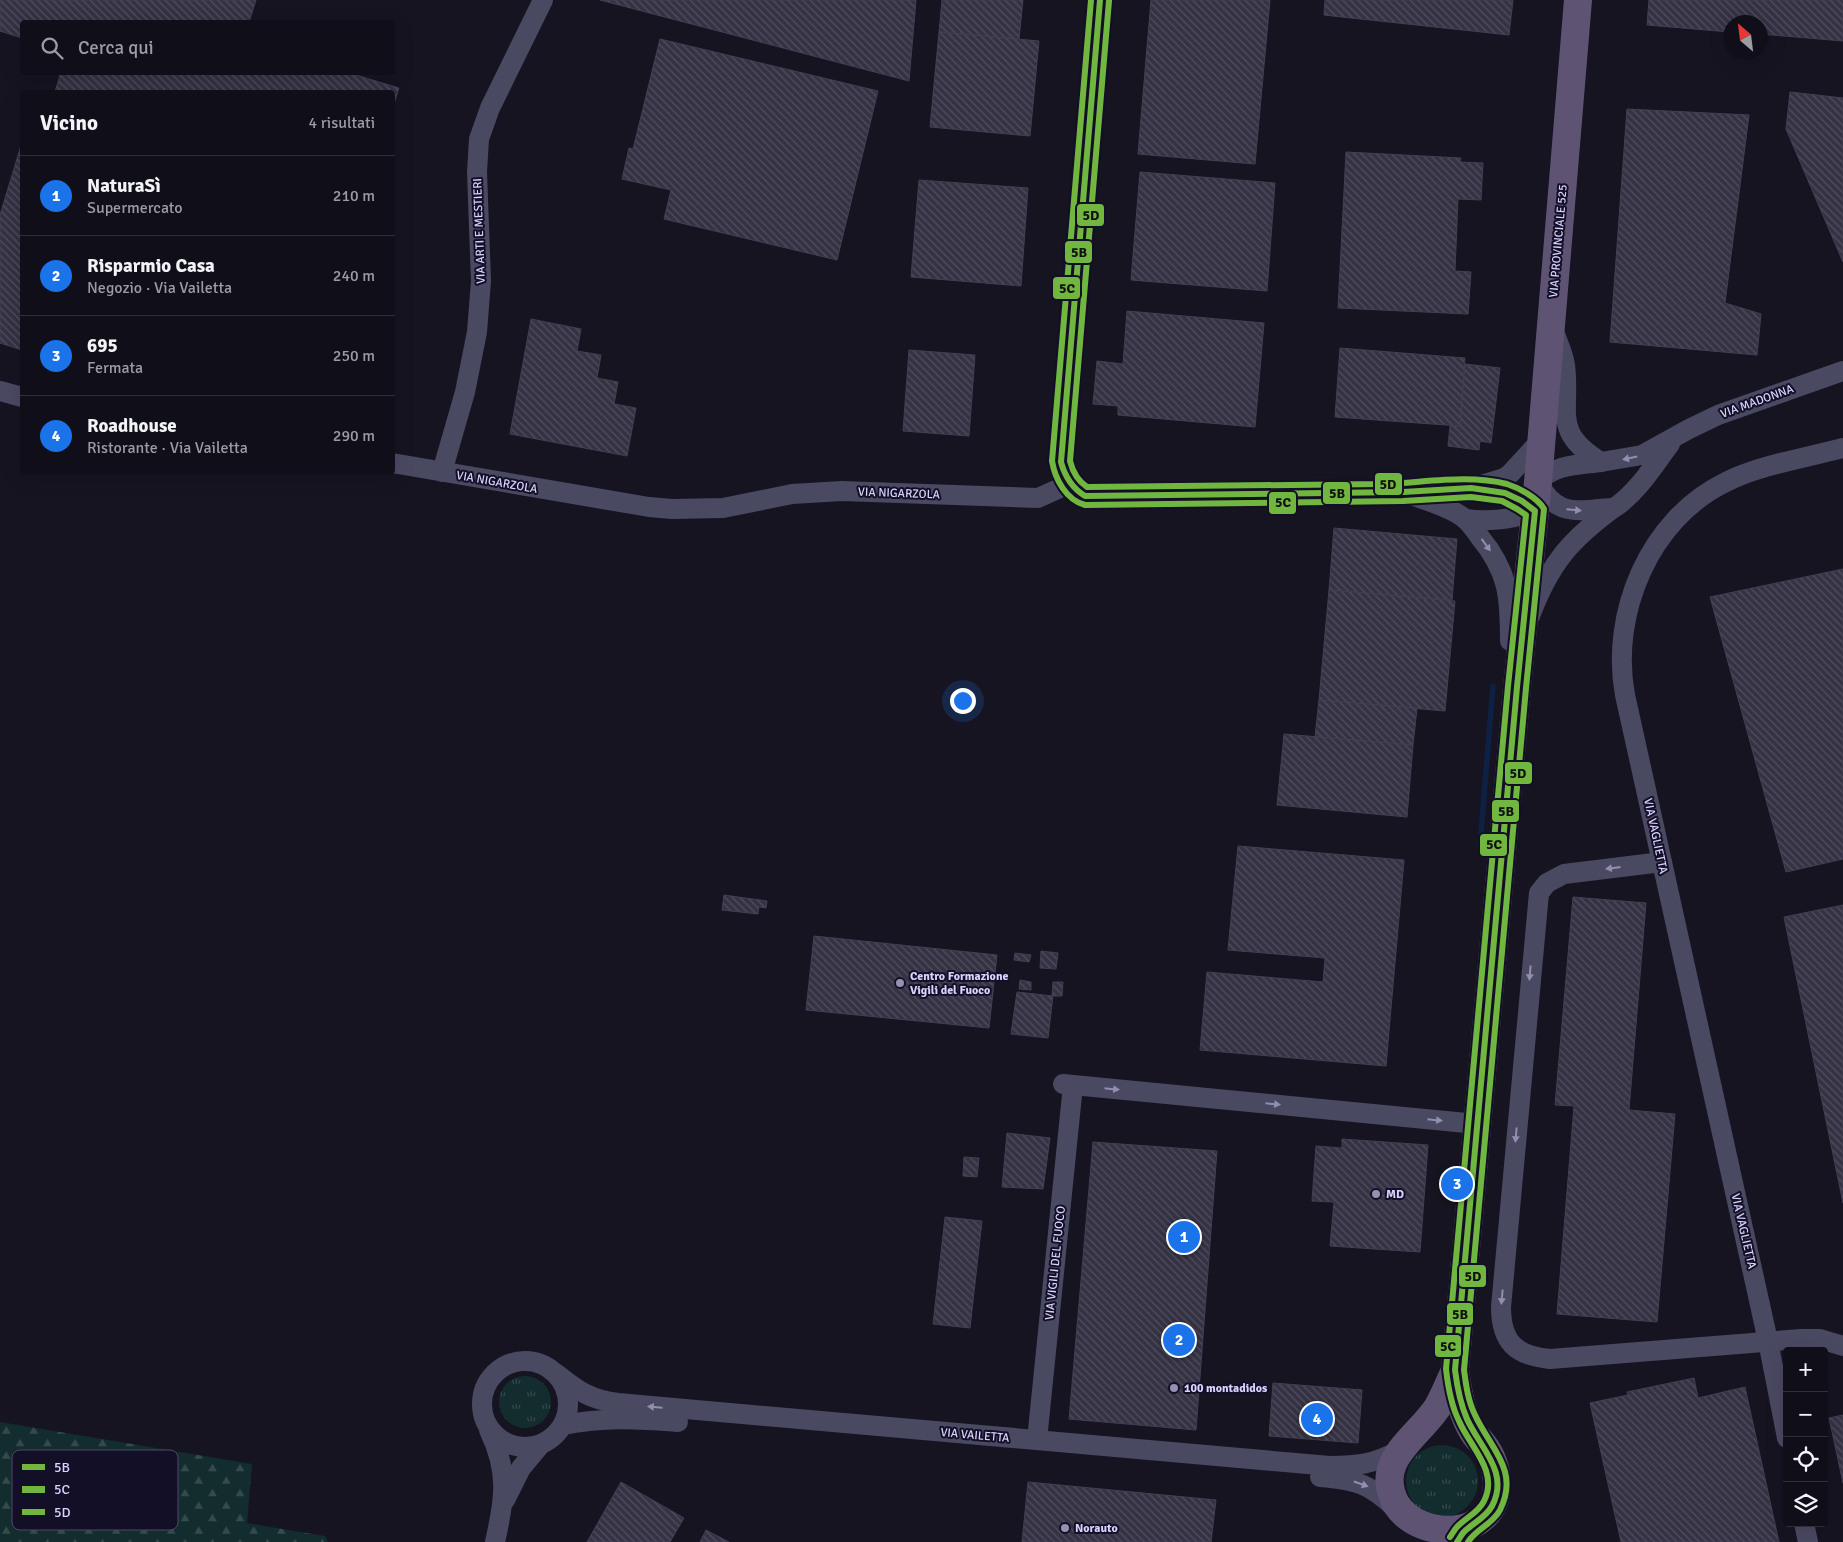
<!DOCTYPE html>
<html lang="it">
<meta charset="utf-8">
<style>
:root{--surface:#100f19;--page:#191822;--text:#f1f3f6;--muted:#9c9ca2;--line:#302f38;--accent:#1a73e8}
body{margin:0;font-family:Signika,sans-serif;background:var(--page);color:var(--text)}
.controls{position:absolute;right:15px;bottom:15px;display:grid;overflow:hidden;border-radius:5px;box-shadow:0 5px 20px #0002}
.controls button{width:45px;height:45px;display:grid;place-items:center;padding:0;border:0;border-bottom:1px solid var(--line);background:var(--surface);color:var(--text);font:25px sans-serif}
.compass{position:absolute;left:1723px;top:15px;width:45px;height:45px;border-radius:50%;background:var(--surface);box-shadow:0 5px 20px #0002;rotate:332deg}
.you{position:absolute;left:962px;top:700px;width:18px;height:18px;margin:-12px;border:4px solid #fff;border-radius:50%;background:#1a73e8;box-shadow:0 0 0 8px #1a73e833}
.badge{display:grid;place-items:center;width:32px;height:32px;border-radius:50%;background:var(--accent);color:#fff;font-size:16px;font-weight:700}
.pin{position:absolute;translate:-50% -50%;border:2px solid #fff;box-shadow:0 1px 5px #0006}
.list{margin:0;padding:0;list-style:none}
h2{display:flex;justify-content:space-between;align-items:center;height:65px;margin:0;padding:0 20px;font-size:21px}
h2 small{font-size:16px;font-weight:400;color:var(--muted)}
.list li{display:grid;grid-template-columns:32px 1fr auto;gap:15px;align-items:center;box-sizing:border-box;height:80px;padding:0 20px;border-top:1px solid var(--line)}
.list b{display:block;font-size:19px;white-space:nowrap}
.list p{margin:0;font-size:16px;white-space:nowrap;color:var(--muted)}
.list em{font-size:16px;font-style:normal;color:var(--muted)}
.icon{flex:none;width:28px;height:28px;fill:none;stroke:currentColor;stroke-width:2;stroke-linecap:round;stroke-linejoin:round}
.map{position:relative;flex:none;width:1843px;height:1542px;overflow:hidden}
.search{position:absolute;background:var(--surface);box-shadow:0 5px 20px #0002;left:20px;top:20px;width:375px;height:55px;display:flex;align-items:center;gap:12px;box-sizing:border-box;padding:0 18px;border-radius:5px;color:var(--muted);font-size:19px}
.panel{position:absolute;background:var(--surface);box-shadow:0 5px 20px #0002;left:20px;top:90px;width:375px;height:385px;border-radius:5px}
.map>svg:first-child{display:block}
.grass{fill:url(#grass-tufts)}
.forest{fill:url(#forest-firs)}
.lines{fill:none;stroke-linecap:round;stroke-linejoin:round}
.stream{stroke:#0d2144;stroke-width:5.5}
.building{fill:url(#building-back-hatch);stroke:#433f54}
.street{stroke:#4a4962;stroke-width:20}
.primary{stroke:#5e5373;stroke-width:28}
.bus-1-casing{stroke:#130f26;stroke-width:10}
.bus-2-casing{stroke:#130f26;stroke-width:10}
.bus-3-casing{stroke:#130f26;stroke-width:10}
.bus-1{stroke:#71b73f;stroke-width:6}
.bus-2{stroke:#71b73f;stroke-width:6}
.bus-3{stroke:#71b73f;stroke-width:6}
.oneway{fill:#928eb0}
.poi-dot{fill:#9591b1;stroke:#130f26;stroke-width:2}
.labels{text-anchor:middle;stroke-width:4;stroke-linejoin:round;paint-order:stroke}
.street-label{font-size:12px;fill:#d9d4ff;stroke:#130f26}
.poi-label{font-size:12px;font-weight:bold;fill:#d9d4ff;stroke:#130f26;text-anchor:start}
.key{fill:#130f26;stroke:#4e4a67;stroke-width:1}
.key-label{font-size:14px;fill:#d9d4ff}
.line-badge{stroke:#130f26;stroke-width:2}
.pale-badge-label{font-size:14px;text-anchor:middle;font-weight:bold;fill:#111}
</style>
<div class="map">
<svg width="1843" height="1542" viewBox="0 0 1843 1542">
<defs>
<pattern id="grass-tufts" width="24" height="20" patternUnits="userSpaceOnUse" patternTransform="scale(1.25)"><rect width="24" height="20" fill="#132c2d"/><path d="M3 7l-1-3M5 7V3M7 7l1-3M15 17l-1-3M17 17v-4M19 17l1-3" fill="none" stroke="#354a4c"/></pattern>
<pattern id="forest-firs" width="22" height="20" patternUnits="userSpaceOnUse" patternTransform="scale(1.25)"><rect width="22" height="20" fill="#132c2d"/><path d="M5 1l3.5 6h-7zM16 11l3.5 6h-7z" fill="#354a4c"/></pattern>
<pattern id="building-back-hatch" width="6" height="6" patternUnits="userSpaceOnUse" patternTransform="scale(1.25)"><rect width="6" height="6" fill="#343243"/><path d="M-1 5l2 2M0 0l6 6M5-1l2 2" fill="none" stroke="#514f5f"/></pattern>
</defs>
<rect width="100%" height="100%" fill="#161421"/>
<g class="grass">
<circle cx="525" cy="1402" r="26"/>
<circle cx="1442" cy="1481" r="36"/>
</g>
<path class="forest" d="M0 1422 252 1464 247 1523 325 1536 328 1542H0Z"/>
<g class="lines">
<path class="stream" d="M1480 845 1493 686"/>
</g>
<g class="building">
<path d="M0 0H256L249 22H22V38L0 31Z"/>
<path d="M600 0H916L909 81Z"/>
<path d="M942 0H1023L1019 39 939 32Z"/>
<path d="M1151 0H1270L1255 164 1138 154Z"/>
<path d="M1325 0H1513L1509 35 1324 15Z"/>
<path d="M1649 0H1843V41L1760 34V22H1730V32L1647 25Z"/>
<path d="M939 32 1039 41 1030 136 930 127Z"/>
<path d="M660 39 878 91 837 260 664 219 671 190 622 179 629 148 633 149Z"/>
<path d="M61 72H346L399 88 392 110V92H55Z"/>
<path d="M1790 92 1843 98V262L1786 129Z"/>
<path d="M1627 109 1749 115 1725 303 1761 314 1757 355 1610 342Z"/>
<path d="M22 142V350L0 343V215Z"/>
<path d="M1346 152 1461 158 1460 162 1483 163 1481 200 1458 199 1455 271 1471 272 1468 314 1338 308Z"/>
<path d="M1140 172 1275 183 1267 291 1131 280Z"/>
<path d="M919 180 1028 188 1021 286 911 277Z"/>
<path d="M1127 311 1264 323 1255 427 1118 415V406L1093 404 1097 361 1123 364Z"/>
<path d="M531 319 581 329 577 351 601 355 597 378 618 382 614 404 636 408 627 456 510 434Z"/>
<path d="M1340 348 1465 358 1460 426 1335 417Z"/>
<path d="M909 350 975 355 969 436 903 431Z"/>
<path d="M1465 364 1500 368 1491 443 1480 441 1479 450 1448 446 1450 426H1460Z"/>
<path d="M1334 528 1457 539 1452 600 1329 590Z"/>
<path d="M1843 569V859L1786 872 1710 597Z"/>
<path d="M1329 590 1455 601 1445 711 1319 700Z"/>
<path d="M1319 700 1417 708 1413 745 1315 737Z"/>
<path d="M1284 734 1413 745 1407 817 1277 805Z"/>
<path d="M1238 846 1404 860 1386 1066 1200 1050 1207 972 1323 982 1325 958 1228 950Z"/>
<path d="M724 895 767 901 766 908 759 907 758 914 722 910Z"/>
<path d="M1573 897 1646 903 1629 1110 1675 1114 1657 1322 1557 1314 1574 1106 1555 1105Z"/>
<path d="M1843 905V1203L1784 917Z"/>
<path d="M814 936 997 955 989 1028 806 1010Z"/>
<path d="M1041 951 1058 953 1056 969 1040 968Z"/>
<path d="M1015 953 1031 955 1029 962 1014 960Z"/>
<path d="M1020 980 1031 982V990L1019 989Z"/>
<path d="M1053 982H1063L1062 996H1052Z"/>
<path d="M1017 992 1053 996 1048 1038 1011 1034Z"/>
<path d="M1007 1133 1050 1138 1043 1189 1002 1187Z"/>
<path d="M1342 1139 1428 1145 1420 1252 1330 1246 1334 1202 1312 1201 1316 1146 1342 1148Z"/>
<path d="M1093 1142 1217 1151 1196 1430 1069 1419Z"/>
<path d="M964 1157 979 1158 977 1177 963 1176Z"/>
<path d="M945 1217 982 1221 970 1328 933 1324Z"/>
<path d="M1694 1378 1698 1398 1745 1387 1779 1542H1621L1590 1403 1628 1395 1627 1392Z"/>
<path d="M1273 1383 1362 1390 1358 1443 1269 1436Z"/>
<path d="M1843 1415V1483L1829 1418Z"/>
<path d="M621 1482 684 1518 670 1542H587Z"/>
<path d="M1028 1482 1216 1500 1211 1542H1022Z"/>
<path d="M706 1530 729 1542H700Z"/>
</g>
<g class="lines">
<g class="street">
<path d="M1100 0 1061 462C1064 478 1071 488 1085 496L1403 492 1471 488 1505 493 1522 501 1535 511C1512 520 1489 522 1465 519"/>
<path d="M1553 329C1557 341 1563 352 1565 365 1571 413 1551 431 1601 462L1642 455 1689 429 1718 415 1843 371"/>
<path d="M0 391 22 397"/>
<path d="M1601 462C1578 465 1555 464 1538 482 1552 510 1569 513 1599 509 1604 508 1613 509 1617 506 1639 490 1654 465 1670 444"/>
<path d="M392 463 649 507 672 509 723 508 792 494 842 491 1038 498 1069 484"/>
<path d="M442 472 465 392 477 332 481 281 477 172 479 139 490 108 543 0"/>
<path d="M1478 486 1504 478 1510 474 1542 439"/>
<path d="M1407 493C1425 501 1448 506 1464 518 1470 523 1475 530 1479 536 1509 572 1510 597 1510 641"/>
<path d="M1530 616C1550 563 1570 540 1615 507"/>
<path d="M1662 862 1564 874 1547 883 1539 893 1501 1307C1501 1342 1516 1356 1550 1359L1801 1339H1820L1843 1346"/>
<path d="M1063 1084 1477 1124"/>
<circle cx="525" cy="1404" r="43"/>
<path d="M557 1374C578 1391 591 1400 618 1403L1330 1466C1358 1466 1373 1464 1398 1451"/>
<path d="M563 1425C603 1417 638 1419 678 1422"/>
<path d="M489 1430C509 1472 505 1498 495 1542"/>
<path d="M1787 1438 1768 1341 1625 695C1610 614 1649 519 1726 482 1760 465 1805 458 1843 448"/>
<path d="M1037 1440 1073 1085"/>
<path d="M1320 1477C1356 1480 1369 1483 1396 1509"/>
<path d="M505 1500 521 1468 541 1444"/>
<path d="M1804 1523 1808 1542"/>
</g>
<path class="primary" d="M1455 1370C1449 1383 1444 1396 1437 1408 1416 1439 1373 1461 1396 1504 1420 1542 1496 1540 1497 1485 1497 1470 1492 1455 1482 1443 1480 1440 1477 1438 1475 1435 1462 1417 1458 1392 1455 1370L1517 687 1538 482 1578 0"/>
<g class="bus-1-casing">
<path id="bus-1" d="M1100 0 1061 462C1065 477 1072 488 1085 496L1403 492 1471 488 1505 493 1522 501 1535 511 1517 687 1455 1370C1457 1386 1460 1403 1467 1419 1480 1448 1510 1472 1492 1506 1486 1517 1475 1522 1466 1530 1462 1533 1460 1538 1457 1542"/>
</g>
<g class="bus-2-casing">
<path id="bus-2" d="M1091 0 1052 461C1055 479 1066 500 1085 505L1403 501 1471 497 1502 501 1517 509 1526 515 1508 686 1446 1369C1448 1387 1451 1405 1459 1421 1470 1447 1499 1471 1484 1501 1479 1512 1467 1517 1459 1525 1455 1528 1453 1533 1450 1537"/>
</g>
<g class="bus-3-casing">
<path id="bus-3" d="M1109 1 1070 461C1073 473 1078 481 1087 487 1186 486 1284 485 1382 484 1423 483 1467 474 1507 484 1519 488 1538 498 1544 509L1526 688 1464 1370C1466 1385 1468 1401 1475 1415 1490 1448 1520 1470 1500 1510 1493 1524 1476 1529 1468 1542"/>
</g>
<use href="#bus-1" class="bus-1"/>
<use href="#bus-2" class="bus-2"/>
<use href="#bus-3" class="bus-3"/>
</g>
<defs><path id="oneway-solid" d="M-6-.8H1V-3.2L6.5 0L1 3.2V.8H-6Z" transform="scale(1.25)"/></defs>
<g class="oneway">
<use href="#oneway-solid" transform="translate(1630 458) rotate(168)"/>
<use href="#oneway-solid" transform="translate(1574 510) rotate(5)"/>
<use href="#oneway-solid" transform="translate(1486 545) rotate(54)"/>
<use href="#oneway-solid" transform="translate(1613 868) rotate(173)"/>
<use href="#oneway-solid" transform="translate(1530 973) rotate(95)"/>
<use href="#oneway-solid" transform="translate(1112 1089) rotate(6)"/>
<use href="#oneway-solid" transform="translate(1273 1104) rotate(6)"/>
<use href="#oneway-solid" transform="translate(1435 1120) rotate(6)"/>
<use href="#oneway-solid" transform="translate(1516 1135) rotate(95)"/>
<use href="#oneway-solid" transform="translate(1502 1297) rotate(95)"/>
<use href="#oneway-solid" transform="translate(655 1407) rotate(-175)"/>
<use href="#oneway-solid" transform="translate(1361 1484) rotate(19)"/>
</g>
<g class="poi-dot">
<circle cx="900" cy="983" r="5"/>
<circle cx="1376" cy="1194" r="5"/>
<circle cx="1174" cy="1388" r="5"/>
<circle cx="1065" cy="1528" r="5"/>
</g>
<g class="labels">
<g class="street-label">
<text transform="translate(479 231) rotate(-92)" y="4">VIA ARTI E MESTIERI</text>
<text transform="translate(1558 241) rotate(-85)" y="4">VIA PROVINCIALE 525</text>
<text transform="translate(1757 401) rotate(-20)" y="4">VIA MADONNA</text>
<text transform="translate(497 482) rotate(10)" y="4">VIA NIGARZOLA</text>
<text transform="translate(899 493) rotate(2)" y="4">VIA NIGARZOLA</text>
<text transform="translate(1656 836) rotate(78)" y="4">VIA VAGLIETTA</text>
<text transform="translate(1744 1231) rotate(77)" y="4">VIA VAGLIETTA</text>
<text transform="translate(1055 1263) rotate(-84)" y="4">VIA VIGILI DEL FUOCO</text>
<text transform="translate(975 1435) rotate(5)" y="4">VIA VAILETTA</text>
</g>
<g class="poi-label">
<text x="910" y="980">Centro Formazione<tspan x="910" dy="14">Vigili del Fuoco</tspan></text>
<text x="1386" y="1198">MD</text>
<text x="1184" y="1392">100 montadidos</text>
<text x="1075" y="1532">Norauto</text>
</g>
</g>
<rect x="12" y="1450" width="166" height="80" rx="8" class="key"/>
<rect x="22" y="1464" width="23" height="6" fill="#71b73f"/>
<rect x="22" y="1486" width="23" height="7" fill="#71b73f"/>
<rect x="22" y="1509" width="23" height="6" fill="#71b73f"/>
<g class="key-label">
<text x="54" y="1472">5B</text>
<text x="54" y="1494">5C</text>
<text x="54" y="1517">5D</text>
</g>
<g class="line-badge">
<rect x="1076" y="203" width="29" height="24" rx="5" fill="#71b73f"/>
<rect x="1064" y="240" width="29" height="24" rx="5" fill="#71b73f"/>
<rect x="1052" y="276" width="29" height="24" rx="5" fill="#71b73f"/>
<rect x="1374" y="472" width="29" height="24" rx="5" fill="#71b73f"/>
<rect x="1322" y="481" width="29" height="24" rx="5" fill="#71b73f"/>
<rect x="1268" y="491" width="29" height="24" rx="5" fill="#71b73f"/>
<rect x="1504" y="761" width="29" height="24" rx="5" fill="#71b73f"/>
<rect x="1491" y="799" width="29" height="24" rx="5" fill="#71b73f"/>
<rect x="1479" y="833" width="29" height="24" rx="5" fill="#71b73f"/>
<rect x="1458" y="1264" width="29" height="24" rx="5" fill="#71b73f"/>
<rect x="1446" y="1302" width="28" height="24" rx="5" fill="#71b73f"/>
<rect x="1434" y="1334" width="28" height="24" rx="5" fill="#71b73f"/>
</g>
<g class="pale-badge-label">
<text x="1091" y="220">5D</text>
<text x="1079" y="257">5B</text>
<text x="1067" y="293">5C</text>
<text x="1388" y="489">5D</text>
<text x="1337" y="498">5B</text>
<text x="1283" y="507">5C</text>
<text x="1518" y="778">5D</text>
<text x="1506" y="816">5B</text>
<text x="1494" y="849">5C</text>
<text x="1473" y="1281">5D</text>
<text x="1460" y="1319">5B</text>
<text x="1448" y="1351">5C</text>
</g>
</svg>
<div class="controls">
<button>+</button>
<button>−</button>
<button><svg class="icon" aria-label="locate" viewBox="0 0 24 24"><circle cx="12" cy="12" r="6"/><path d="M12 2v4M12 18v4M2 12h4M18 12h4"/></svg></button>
<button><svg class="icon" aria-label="layers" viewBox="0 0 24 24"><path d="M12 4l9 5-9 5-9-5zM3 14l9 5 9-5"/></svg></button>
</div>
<svg class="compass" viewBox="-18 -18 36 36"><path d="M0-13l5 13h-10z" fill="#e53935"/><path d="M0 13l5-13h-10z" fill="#9c9ca2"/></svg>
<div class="you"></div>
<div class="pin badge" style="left:1184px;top:1237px">1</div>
<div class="pin badge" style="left:1179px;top:1340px">2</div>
<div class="pin badge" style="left:1457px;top:1184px">3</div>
<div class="pin badge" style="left:1317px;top:1419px">4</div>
<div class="search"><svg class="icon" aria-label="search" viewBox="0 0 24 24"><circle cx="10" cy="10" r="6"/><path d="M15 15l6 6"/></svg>Cerca qui</div>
<section class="panel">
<h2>Vicino<small>4 risultati</small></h2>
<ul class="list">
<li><span class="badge">1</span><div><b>NaturaSì</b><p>Supermercato</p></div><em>210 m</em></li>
<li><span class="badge">2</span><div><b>Risparmio Casa</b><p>Negozio · Via Vailetta</p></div><em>240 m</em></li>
<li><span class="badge">3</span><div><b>695</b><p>Fermata</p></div><em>250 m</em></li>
<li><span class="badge">4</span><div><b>Roadhouse</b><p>Ristorante · Via Vailetta</p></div><em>290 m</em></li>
</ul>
</section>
</div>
